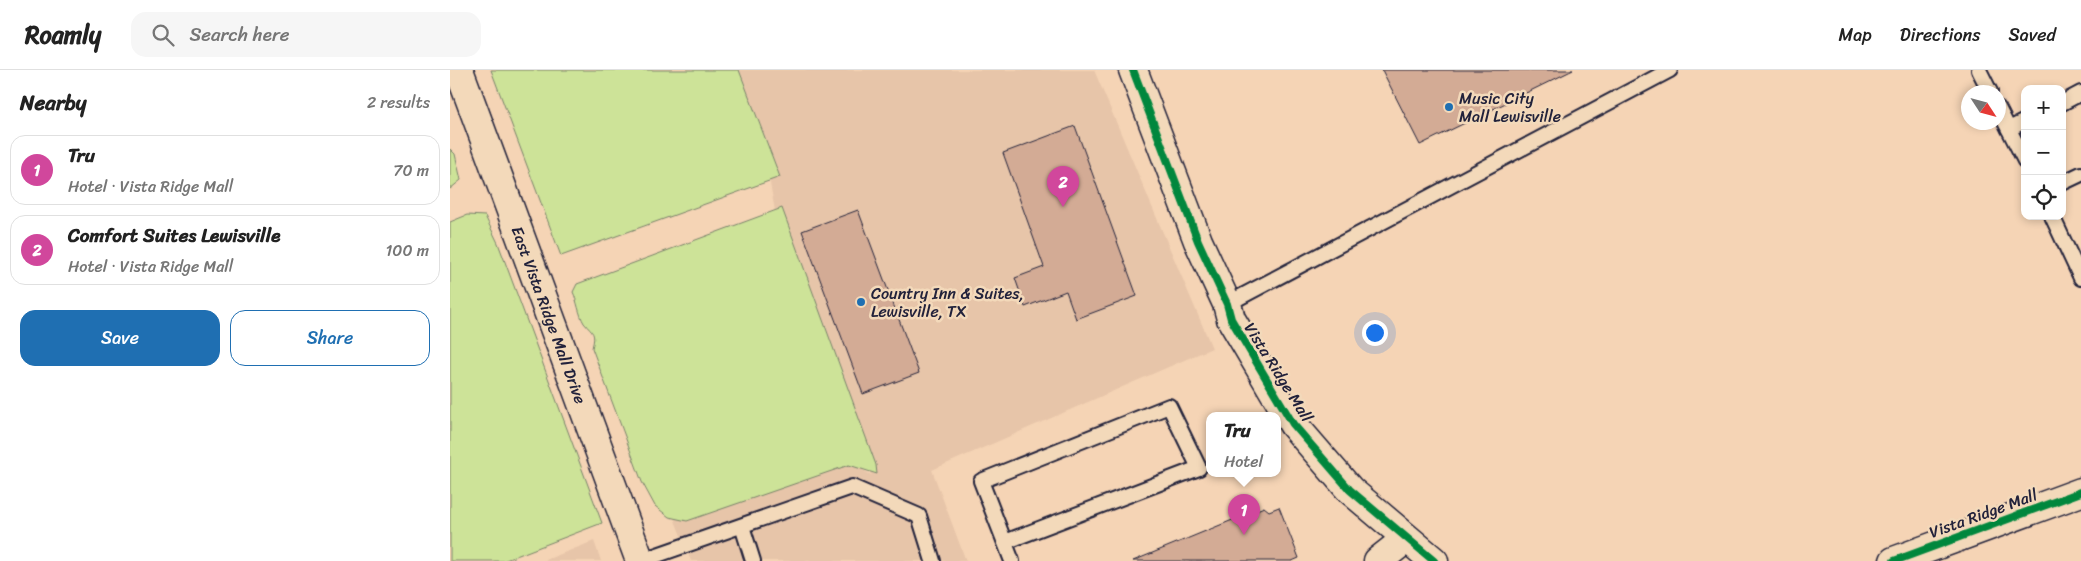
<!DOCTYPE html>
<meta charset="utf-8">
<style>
:root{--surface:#fff;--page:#f6f6f6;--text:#222;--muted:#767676;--line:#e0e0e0;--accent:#1f6fb2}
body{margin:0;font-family:Sriracha,sans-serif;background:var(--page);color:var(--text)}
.controls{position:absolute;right:15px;top:15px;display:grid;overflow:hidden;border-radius:10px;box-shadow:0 2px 8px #0003}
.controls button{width:45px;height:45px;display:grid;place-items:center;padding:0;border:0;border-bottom:1px solid var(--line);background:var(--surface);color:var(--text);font:25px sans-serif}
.compass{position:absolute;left:1511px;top:15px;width:45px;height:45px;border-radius:50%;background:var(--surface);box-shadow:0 2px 8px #0003;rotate:126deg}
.you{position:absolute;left:924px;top:262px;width:18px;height:18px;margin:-12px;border:4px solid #fff;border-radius:50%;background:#1a73e8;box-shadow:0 0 0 8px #1a73e833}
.badge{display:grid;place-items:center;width:32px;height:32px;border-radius:50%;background:var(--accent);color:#fff;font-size:16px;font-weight:700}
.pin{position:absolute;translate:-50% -41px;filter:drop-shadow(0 1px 2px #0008)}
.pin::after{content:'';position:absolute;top:26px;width:18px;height:15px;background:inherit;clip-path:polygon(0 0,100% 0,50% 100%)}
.popup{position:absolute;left:756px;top:342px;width:75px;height:65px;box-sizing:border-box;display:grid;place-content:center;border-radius:10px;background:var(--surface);filter:drop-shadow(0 1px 4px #0005);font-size:16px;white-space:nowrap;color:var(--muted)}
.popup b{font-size:19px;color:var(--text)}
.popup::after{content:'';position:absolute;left:50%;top:100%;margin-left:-10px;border:10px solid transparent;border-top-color:var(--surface)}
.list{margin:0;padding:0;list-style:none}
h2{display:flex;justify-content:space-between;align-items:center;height:65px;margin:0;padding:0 20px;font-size:21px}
h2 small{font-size:16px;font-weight:400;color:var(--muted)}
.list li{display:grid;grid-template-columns:32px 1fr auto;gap:15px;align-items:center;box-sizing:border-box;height:70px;margin:0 10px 10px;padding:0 10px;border:1px solid var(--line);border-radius:15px}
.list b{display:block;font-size:19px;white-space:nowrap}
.list p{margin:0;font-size:16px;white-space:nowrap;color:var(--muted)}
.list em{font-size:16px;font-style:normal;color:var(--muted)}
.actions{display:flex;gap:10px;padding:15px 20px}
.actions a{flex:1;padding:11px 0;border:1px solid var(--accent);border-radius:15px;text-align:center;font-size:18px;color:var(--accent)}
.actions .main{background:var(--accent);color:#fff}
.icon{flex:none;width:28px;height:28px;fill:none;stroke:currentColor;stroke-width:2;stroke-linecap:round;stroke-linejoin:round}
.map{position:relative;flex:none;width:1631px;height:491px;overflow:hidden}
header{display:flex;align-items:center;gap:30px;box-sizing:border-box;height:70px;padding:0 25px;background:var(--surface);border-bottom:1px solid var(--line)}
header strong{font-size:24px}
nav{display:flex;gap:28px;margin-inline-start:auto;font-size:18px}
.search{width:350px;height:45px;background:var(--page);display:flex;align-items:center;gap:12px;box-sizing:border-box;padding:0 18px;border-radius:15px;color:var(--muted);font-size:19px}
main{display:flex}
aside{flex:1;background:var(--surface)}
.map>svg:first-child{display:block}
.built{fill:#e7c5a9}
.green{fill:#cde398;stroke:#78826a}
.building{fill:#d3ab95;stroke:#22223b}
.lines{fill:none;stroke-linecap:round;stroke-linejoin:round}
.service-casing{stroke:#22223b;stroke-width:18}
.minor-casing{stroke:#22223b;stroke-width:31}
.secondary-casing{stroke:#22223b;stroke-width:31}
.service{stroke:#f3d9ba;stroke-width:14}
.minor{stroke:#f3d9ba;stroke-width:28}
.secondary{stroke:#f3d9ba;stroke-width:28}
.cycleway-casing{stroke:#f3d9ba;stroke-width:11}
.cycleway{stroke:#00873e;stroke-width:8}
.poi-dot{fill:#1f6fb2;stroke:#f3d9ba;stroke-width:2}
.labels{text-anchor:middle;stroke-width:5;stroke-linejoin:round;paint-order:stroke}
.poi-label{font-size:16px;fill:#22223b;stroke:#f3d9ba;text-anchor:start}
.street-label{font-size:16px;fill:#22223b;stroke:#f3d9ba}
</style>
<header>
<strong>Roamly</strong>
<div class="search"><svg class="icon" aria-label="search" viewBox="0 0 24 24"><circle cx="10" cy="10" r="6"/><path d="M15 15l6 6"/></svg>Search here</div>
<nav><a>Map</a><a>Directions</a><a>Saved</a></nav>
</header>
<main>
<aside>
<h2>Nearby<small>2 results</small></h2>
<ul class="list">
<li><span class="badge" style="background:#d1479c">1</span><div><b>Tru</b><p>Hotel · Vista Ridge Mall</p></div><em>70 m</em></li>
<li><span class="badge" style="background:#d1479c">2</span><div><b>Comfort Suites Lewisville</b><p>Hotel · Vista Ridge Mall</p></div><em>100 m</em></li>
</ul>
<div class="actions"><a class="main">Save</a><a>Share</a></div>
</aside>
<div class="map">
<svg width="1631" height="491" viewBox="0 0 1631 491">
<rect width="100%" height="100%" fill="#f5d4b5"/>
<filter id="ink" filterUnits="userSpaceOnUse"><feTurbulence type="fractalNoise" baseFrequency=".02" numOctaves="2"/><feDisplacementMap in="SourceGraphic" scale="10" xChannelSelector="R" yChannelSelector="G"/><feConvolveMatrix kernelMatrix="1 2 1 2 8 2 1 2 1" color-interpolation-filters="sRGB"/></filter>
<g filter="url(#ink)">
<g class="built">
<path d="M283 0H644L762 278 482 400 516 491H241L224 448 399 391 421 405 325 141 316 91Z"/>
<path d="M144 471 151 491H93Z"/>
</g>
<g class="green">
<path d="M41 0H289L330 107 111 186Z"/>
<path d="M0 79 5 84 11 110 0 119Z"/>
<path d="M332 138 426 395 427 404 399 395 237 451 219 447 205 436 192 412 142 278C146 262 143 264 134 253 129 245 127 230 123 222L127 214Z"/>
<path d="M17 145 35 146 48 173 152 453 53 491H0V152Z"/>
</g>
<g class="building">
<path d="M932 0H1123L970 75Z"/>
<path d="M625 56 687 226 626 249 616 221 575 237 565 208 594 197 553 83Z"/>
<path d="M408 140 469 303 413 324 352 161Z"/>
<path d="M814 437 819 441 829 437 849 488 842 491H683Z"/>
</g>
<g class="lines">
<g class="service-casing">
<g id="service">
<path d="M1529 0 1540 22"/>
<path d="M1612 33 1631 23"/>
<path d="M1548 38 1575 91"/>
<path d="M1559 59 1575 51"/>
<path d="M1612 113 1631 104"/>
<path d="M1602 146 1631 208"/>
<path d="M777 234 1220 0"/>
<path d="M292 456 303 491"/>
<path d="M555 472 749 398 719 336 531 411 562 491"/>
<path d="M190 491 402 417 469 446 483 491"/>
</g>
</g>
<g class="minor-casing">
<g id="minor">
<path d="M683 0 748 171 777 234 781 249 843 354 900 420 984 491"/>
<path d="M928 491 956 469"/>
<path d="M1444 491 1631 422"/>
</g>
</g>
<g class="secondary-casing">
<g id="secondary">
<path id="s1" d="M9 0 190 491"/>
</g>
</g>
<use href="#service" class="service"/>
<use href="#minor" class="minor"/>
<use href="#secondary" class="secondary"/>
<g class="cycleway-casing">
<g id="cycleway">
<path d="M683 0 748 171 777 234 781 249 843 354 900 420 984 491"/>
<path d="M1444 491 1631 422"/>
</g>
</g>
<use href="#cycleway" class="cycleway"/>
</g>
</g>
<g class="poi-dot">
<circle cx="999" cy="37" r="5"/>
<circle cx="411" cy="232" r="5"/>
</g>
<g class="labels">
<g class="poi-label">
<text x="1009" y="34">Music City<tspan x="1009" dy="18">Mall Lewisville</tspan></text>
<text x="421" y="229">Country Inn &amp; Suites,<tspan x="421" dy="18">Lewisville, TX</tspan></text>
</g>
<g class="street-label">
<text dy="6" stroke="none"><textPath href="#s1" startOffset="261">East Vista Ridge Mall Drive</textPath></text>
<text transform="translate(829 302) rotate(58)" y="6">Vista Ridge Mall</text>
<text transform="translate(1533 443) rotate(-20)" y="6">Vista Ridge Mall</text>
</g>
</g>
</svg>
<div class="controls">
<button>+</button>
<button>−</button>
<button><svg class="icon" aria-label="locate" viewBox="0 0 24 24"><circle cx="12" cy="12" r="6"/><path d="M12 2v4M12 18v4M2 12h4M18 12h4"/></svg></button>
</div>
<svg class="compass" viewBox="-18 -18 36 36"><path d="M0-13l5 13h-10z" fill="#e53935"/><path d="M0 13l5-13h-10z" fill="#767676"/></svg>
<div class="you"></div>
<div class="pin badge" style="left:794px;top:465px;background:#d1479c">1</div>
<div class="popup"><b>Tru</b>Hotel</div>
<div class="pin badge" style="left:613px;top:137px;background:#d1479c">2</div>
</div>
</main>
